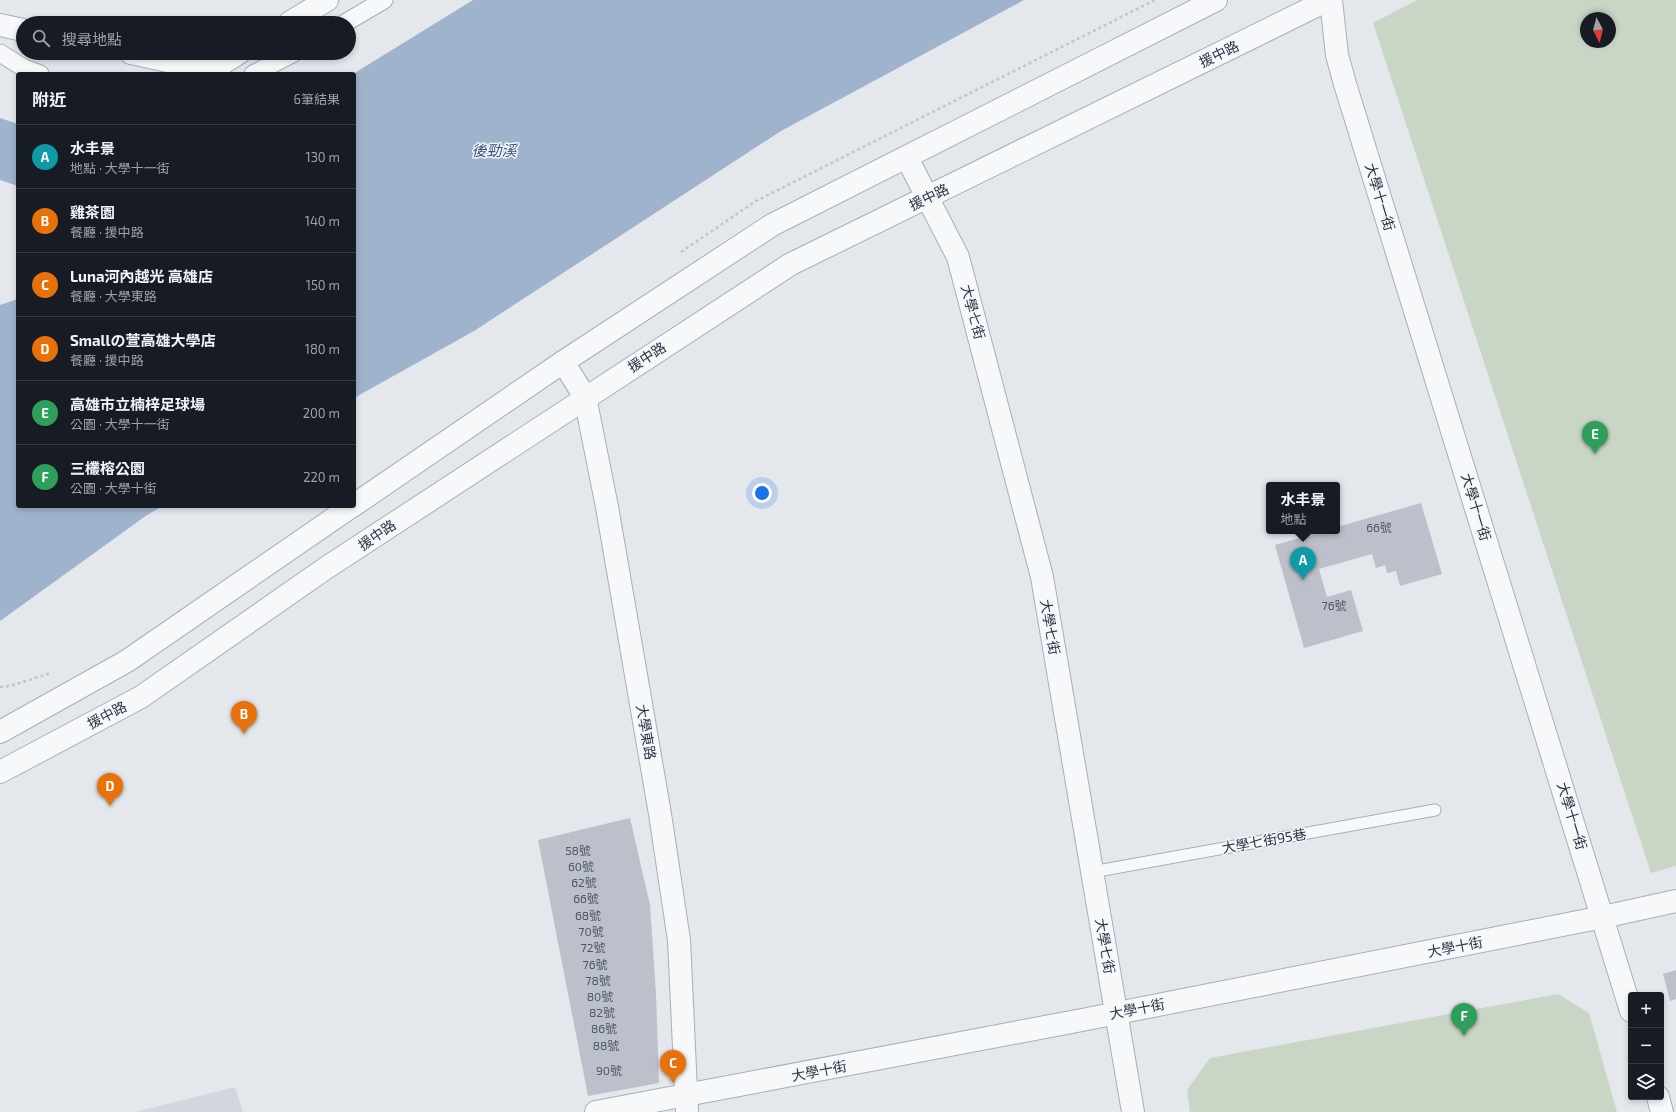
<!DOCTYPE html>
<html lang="zh-TW">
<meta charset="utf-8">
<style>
:root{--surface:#171b24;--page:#242831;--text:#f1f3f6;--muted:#9ea1a6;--line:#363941;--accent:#d1495b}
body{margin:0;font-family:"Exo 2","Noto Sans TC","Noto Sans JP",sans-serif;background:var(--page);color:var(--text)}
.controls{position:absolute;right:12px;bottom:12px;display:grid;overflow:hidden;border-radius:4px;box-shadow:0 2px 6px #0003}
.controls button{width:36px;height:36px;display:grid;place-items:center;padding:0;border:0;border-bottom:1px solid var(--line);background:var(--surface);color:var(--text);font:20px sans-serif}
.compass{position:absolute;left:1580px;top:12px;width:36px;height:36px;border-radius:50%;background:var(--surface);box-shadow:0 2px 6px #0003;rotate:173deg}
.you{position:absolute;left:762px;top:493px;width:14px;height:14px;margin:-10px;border:3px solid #fff;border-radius:50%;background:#1a73e8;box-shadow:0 0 0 6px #1a73e833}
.badge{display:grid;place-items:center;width:26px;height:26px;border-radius:50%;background:var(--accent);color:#fff;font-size:13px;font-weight:700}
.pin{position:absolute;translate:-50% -33px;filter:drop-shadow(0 1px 2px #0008)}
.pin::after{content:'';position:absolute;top:21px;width:14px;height:12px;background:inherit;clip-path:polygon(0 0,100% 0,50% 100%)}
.popup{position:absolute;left:1266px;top:482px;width:74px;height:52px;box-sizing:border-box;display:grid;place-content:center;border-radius:4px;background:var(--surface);filter:drop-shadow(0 1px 3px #0005);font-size:13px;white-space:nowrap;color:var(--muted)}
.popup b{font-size:15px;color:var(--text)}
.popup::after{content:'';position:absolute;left:50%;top:100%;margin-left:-8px;border:8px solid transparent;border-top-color:var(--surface)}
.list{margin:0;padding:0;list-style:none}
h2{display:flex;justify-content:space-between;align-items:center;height:52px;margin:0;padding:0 16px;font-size:17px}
h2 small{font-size:13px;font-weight:400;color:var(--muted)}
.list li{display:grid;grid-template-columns:26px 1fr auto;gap:12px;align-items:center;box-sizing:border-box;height:64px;padding:0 16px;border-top:1px solid var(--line)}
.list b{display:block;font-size:15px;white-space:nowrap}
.list p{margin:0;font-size:13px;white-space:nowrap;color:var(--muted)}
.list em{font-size:13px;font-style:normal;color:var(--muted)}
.icon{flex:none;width:22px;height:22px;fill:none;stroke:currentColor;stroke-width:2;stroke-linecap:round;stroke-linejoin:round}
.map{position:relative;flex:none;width:1676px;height:1112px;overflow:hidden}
.search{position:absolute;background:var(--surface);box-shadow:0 2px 6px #0003;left:16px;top:16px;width:340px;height:44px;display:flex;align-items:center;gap:10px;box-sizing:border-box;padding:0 14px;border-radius:22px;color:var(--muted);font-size:15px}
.panel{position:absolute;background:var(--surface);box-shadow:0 2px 6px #0003;left:16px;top:72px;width:340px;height:436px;border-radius:4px}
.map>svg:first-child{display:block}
.built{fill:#d2d6de}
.green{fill:#c9d6c5;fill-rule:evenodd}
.water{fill:#9fb4cc}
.building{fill:#bbc0ca}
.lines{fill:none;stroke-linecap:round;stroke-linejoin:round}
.service-casing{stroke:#a9aeb7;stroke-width:13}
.pedestrian-casing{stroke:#a9aeb7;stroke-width:19}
.minor-casing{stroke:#a9aeb7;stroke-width:24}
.tertiary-casing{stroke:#a9aeb7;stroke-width:24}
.path{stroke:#c2c5cb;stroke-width:2.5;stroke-dasharray:3 3;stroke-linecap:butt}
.service{stroke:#f7f8fa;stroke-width:11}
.pedestrian{stroke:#f7f8fa;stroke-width:17}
.minor{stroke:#f7f8fa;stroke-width:22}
.tertiary{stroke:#f7f8fa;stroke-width:22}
.labels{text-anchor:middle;stroke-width:3;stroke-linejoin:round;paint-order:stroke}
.number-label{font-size:12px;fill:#4f5766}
.street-label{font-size:14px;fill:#2b3445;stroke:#f4f6f9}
.water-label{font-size:15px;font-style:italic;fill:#34527a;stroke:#f4f6f9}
</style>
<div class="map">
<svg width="1676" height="1112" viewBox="0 0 1676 1112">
<rect width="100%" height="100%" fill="#e4e7ec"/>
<path class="built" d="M235 1087 243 1112H135Z"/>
<g class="green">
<path d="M1417 0H1676V866L1651 873 1373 23ZM1586 18H1610V42H1586Z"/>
<path d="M1558 994 1589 1013 1617 1112H1190L1187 1090 1210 1058Z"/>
</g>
<g class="water">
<path d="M473 0H1024L781 131 474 331 354 398 353 74Z"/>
<path d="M0 118 18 124V186L0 180Z"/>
<path d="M18 299V506H163L147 515 0 621V305Z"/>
</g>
<g class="building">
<path d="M1421 503 1442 574 1400 586 1396 571 1387 573 1385 565 1376 568 1372 554 1319 569 1327 597 1351 590 1363 631 1304 648 1275 545 1324 531H1337V527Z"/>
<path d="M630 818 650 905 656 994 659 1083 588 1096 538 840Z"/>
<path d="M1676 970V999L1670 1001 1663 974Z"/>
</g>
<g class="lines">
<g class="service-casing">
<path id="service" d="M1092 872 1435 810"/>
</g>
<g class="pedestrian-casing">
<g id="pedestrian">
<path d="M345 23 384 0"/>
<path d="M0 53 24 68 40 74"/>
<path d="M253 74 294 53"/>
</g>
</g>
<g class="minor-casing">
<g id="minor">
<path d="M1331 0 1337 55 1345 84 1631 1011"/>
<path d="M289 23 327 0"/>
<path d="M0 25 23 30"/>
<path d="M131 53 200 68 218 66 239 53"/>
<path d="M907 158 958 257 1042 577 1133 1112"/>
<path d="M563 362 585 397 607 507 660 814 679 940 687 1112"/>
<path d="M1658 1097 1662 1112"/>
<path d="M596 1112 1082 1020 1603 917 1676 901"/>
</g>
</g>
<g class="tertiary-casing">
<g id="tertiary">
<path d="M354 505 563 362 772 225 1216 0"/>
<path d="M0 732 127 661 352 506"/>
<path d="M0 772 141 697 326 568 791 264 1328 0"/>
</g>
</g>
<g class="path">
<path d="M681 252 756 201 1155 0"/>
<path d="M0 687 10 686 51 673"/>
</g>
<use href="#service" class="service"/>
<use href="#pedestrian" class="pedestrian"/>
<use href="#minor" class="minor"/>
<use href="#tertiary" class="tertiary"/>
</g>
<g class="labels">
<g class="number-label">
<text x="1379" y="532">66號</text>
<text x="1334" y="610">76號</text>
<text x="578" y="855">58號</text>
<text x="581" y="871">60號</text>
<text x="584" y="887">62號</text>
<text x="586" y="903">66號</text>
<text x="588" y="920">68號</text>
<text x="591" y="936">70號</text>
<text x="593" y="952">72號</text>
<text x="595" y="969">76號</text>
<text x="598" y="985">78號</text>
<text x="600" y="1001">80號</text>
<text x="602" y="1017">82號</text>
<text x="604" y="1033">86號</text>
<text x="606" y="1050">88號</text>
<text x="609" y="1075">90號</text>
</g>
<g class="street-label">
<text transform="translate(1219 54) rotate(-26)" y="5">援中路</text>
<text transform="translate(929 197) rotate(-26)" y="5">援中路</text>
<text transform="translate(1380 197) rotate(73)" y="5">大學十一街</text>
<text transform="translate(973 312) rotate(75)" y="5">大學七街</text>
<text transform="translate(647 357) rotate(-33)" y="5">援中路</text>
<text transform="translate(1476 507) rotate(73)" y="5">大學十一街</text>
<text transform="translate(377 535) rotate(-34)" y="5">援中路</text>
<text transform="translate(1050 627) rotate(80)" y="5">大學七街</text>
<text transform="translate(107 715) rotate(-28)" y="5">援中路</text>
<text transform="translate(646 732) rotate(80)" y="5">大學東路</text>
<text transform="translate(1572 816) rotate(73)" y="5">大學十一街</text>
<text transform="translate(1264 841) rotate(-10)" y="5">大學七街95巷</text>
<text transform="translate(1105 946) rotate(80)" y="5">大學七街</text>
<text transform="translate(1455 947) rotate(-11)" y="5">大學十街</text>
<text transform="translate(1137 1009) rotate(-11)" y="5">大學十街</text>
<text transform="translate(819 1071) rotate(-11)" y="5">大學十街</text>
</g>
<g class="water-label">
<text x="494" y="156">後勁溪</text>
</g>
</g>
</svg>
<div class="controls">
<button>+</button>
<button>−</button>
<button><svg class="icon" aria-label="layers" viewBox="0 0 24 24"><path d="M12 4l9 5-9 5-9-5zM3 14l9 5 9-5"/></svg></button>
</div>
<svg class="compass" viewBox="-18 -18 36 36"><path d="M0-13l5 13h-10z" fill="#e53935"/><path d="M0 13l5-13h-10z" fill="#9ea1a6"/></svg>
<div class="you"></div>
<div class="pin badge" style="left:1303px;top:580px;background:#0f9aa8">A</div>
<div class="popup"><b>水丰景</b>地點</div>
<div class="pin badge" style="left:244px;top:734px;background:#e8710a">B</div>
<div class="pin badge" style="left:673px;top:1083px;background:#e8710a">C</div>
<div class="pin badge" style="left:110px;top:806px;background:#e8710a">D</div>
<div class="pin badge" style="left:1595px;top:454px;background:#2e9e5b">E</div>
<div class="pin badge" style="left:1464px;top:1036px;background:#2e9e5b">F</div>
<div class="search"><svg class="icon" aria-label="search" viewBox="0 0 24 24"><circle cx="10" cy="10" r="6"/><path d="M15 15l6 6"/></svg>搜尋地點</div>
<section class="panel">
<h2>附近<small>6筆結果</small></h2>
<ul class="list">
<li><span class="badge" style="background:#0f9aa8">A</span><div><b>水丰景</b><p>地點 · 大學十一街</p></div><em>130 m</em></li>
<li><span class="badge" style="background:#e8710a">B</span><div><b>雞茶園</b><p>餐廳 · 援中路</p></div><em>140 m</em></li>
<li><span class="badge" style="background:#e8710a">C</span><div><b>Luna河內越光 高雄店</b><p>餐廳 · 大學東路</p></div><em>150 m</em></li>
<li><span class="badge" style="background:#e8710a">D</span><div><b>Smallの萱高雄大學店</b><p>餐廳 · 援中路</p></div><em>180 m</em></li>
<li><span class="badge" style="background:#2e9e5b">E</span><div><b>高雄市立楠梓足球場</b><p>公園 · 大學十一街</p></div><em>200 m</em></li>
<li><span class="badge" style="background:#2e9e5b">F</span><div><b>三欉榕公園</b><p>公園 · 大學十街</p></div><em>220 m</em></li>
</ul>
</section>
</div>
